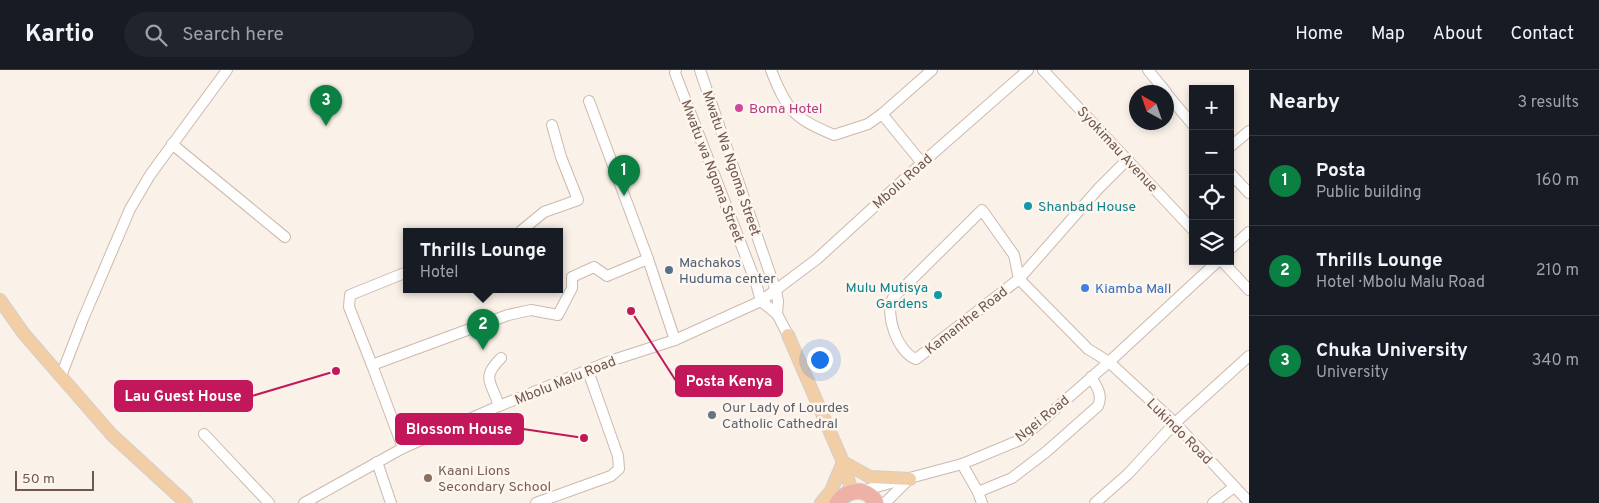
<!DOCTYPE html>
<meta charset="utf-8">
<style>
:root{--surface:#171b24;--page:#20242c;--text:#f1f3f6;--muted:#9ea1a6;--line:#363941;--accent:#0b8043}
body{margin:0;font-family:Overpass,sans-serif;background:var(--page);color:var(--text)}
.controls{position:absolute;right:15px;top:15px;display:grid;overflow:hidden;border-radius:0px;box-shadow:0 2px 8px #0003}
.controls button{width:45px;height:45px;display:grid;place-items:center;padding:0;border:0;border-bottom:1px solid var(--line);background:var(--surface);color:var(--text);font:25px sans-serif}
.compass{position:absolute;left:1129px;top:15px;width:45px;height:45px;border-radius:50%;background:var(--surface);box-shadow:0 2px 8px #0003;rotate:320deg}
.scale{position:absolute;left:15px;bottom:12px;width:79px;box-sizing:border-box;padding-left:5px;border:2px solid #72574e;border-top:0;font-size:14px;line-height:18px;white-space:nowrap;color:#72574e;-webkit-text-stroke:4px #fdf6ee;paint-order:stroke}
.you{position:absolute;left:819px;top:289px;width:18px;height:18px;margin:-12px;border:4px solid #fff;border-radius:50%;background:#1a73e8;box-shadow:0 0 0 8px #1a73e833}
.badge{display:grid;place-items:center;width:32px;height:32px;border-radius:50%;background:var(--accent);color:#fff;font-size:16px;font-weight:700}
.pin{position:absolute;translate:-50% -41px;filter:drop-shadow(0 1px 2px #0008)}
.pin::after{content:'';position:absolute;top:26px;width:18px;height:15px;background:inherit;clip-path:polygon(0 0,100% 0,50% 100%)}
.popup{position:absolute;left:403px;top:158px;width:160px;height:65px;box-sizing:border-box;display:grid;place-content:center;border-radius:0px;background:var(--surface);filter:drop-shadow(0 1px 4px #0005);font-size:16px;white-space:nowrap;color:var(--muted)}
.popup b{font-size:19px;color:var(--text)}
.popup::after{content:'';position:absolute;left:50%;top:100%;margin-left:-10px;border:10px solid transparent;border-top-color:var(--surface)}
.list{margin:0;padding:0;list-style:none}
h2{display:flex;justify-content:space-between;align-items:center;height:65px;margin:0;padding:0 20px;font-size:21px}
h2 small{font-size:16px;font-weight:400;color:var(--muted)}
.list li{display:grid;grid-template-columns:32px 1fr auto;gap:15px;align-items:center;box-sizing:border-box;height:90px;padding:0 20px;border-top:1px solid var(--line)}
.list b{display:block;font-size:19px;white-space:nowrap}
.list p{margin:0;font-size:16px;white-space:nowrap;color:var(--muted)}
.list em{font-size:16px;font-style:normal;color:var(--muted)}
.icon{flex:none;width:28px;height:28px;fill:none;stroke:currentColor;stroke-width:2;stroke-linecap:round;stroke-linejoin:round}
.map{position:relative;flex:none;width:1249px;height:433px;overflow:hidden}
header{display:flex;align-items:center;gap:30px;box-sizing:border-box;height:70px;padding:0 25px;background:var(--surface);border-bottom:1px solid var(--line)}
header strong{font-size:24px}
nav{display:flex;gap:28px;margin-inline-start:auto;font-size:18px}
.search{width:350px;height:45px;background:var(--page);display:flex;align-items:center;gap:12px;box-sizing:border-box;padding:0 18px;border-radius:28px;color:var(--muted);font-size:19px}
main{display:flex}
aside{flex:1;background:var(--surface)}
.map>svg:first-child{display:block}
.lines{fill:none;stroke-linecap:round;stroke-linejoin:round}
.minor-casing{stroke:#cbb9af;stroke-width:12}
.major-casing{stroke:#d5cdca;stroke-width:14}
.highway-casing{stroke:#d5cdca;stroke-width:17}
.minor{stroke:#fff;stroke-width:10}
.major{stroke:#f2cea7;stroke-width:12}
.highway{stroke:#eeb1a5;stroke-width:15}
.hotel-dot{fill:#d1479c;stroke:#fdf6ee;stroke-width:2}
.culture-dot{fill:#0f9aa8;stroke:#fdf6ee;stroke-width:2}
.service-dot{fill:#5c6f8a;stroke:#fdf6ee;stroke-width:2}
.shop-dot{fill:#3f7fe0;stroke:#fdf6ee;stroke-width:2}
.worship-dot{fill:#6b7280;stroke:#fdf6ee;stroke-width:2}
.education-dot{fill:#8d6e63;stroke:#fdf6ee;stroke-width:2}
.labels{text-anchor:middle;stroke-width:5;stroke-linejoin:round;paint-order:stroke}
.hotel-label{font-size:14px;fill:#b23c85;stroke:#fdf6ee;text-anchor:start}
.street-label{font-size:14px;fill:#72574e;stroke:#fdf6ee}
.culture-label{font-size:14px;fill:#0d838f;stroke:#fdf6ee;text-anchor:start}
.service-label{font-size:14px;fill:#4e5e75;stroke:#fdf6ee;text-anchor:start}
.shop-label{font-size:14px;fill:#366cbe;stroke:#fdf6ee;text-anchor:start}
.worship-label{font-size:14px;fill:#5b616d;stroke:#fdf6ee;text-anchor:start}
.education-label{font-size:14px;fill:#785e54;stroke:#fdf6ee;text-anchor:start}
.leader{fill:none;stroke:#c2185b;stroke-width:2}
.callout-dot{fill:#c2185b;stroke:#fdf6ee;stroke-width:2}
.callout{fill:#c2185b;stroke:#c2185b;stroke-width:2}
.callout-label{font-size:15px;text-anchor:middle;font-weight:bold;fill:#fff}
</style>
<header>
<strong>Kartio</strong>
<div class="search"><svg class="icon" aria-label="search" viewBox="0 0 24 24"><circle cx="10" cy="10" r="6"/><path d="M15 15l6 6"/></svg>Search here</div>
<nav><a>Home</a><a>Map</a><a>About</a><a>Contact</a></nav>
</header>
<main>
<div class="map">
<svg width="1249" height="433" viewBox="0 0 1249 433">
<rect width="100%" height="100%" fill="#faf1e8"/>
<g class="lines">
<g class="minor-casing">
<g id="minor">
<path d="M676 0 675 3 756 213 761 231"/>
<path d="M700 0 776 221 778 231 777 244"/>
<path d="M771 0C787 41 794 48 834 65L868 54 882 44 932 0"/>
<path d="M1043 0 1193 160"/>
<path d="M1148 0 1166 22"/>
<path d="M1166 23 1193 55"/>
<path d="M589 31 648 189 675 270"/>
<path d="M882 44 922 93"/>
<path d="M172 74 285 167"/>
<path d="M1230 77 1249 61"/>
<path d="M1128 89 1099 118 1019 209 920 286 916 289C898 283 884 244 893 228L982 140 1014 185 1019 209 1088 279 1109 292 1175 353 1249 432"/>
<path d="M1230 103 1249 123"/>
<path d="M521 161 544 142 578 130 561 87 552 55"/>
<path d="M1230 179 1249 162"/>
<path d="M1222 191 1249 220"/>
<path d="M761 231 777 244 788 265"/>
<path d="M372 295 349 237 350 225 407 202"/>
<path d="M61 306 83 249 130 139 150 105 227 0"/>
<path d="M499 336C492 312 480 309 501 288"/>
<path d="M204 364 269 433"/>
<path d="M403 378 372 295 508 245 531 240 558 245 572 218V207L594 197 607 206 648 189"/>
<path d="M377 392 391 433"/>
<path d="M962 394 978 422 982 433"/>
<path d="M861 421 962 394 1020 370 1109 292 1218 191"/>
<path d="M978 422 1012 408 1046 382 1098 336C1103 325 1097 317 1091 307"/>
<path d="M304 433 403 378 499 336 613 290 675 270 761 231 817 189 922 93 1028 0"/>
<path d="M536 433 611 406 619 399 618 386 588 301"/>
<path d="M885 433 909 409"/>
<path d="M1095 433 1128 404 1175 353 1249 286"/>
<path d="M1213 433 1234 417"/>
</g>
</g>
<g class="major-casing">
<g id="major">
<path d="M0 230 24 264 112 365 186 433"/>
<path d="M788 265 843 392 852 422"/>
<path d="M821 433 831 421 843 392 870 407 910 409"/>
</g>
</g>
<g class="highway-casing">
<path id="highway" d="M837 433C847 419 867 416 876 433"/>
</g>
<use href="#minor" class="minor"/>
<use href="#major" class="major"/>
<use href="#highway" class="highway"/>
</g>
<circle class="hotel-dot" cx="739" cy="38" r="5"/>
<g class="culture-dot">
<circle cx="1028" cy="136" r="5"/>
<circle cx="938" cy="225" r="5"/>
</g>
<circle class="service-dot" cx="669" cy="200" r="5"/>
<circle class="shop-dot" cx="1085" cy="218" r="5"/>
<circle class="worship-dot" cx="712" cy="345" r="5"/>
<circle class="education-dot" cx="428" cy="408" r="5"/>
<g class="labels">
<g class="hotel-label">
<text x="749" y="43">Boma Hotel</text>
</g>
<g class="street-label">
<text transform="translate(1118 79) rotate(47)" y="5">Syokimau Avenue</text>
<text transform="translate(732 93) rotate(71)" y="5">Mwatu Wa Ngoma Street</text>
<text transform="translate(713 101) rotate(69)" y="5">Mwatu wa Ngoma Street</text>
<text transform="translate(902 111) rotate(-42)" y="5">Mbolu Road</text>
<text transform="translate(966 250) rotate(-38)" y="5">Kamanthe Road</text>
<text transform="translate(565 310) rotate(-22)" y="5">Mbolu Malu Road</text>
<text transform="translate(1042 348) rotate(-39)" y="5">Ngei Road</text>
<text transform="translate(1180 361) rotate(45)" y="5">Lukindo Road</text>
</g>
<g class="culture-label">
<text x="1038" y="141">Shanbad House</text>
<text x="928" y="222" text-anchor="end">Mulu Mutisya<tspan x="928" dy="16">Gardens</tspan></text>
</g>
<g class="service-label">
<text x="679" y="197">Machakos<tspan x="679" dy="16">Huduma center</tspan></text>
</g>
<g class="shop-label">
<text x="1095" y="223">Kiamba Mall</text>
</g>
<g class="worship-label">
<text x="722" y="342">Our Lady of Lourdes<tspan x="722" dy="16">Catholic Cathedral</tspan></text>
</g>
<g class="education-label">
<text x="438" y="405">Kaani Lions<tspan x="438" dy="16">Secondary School</tspan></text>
</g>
</g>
<path class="leader" d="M631 241L676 311M336 301L252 326M584 368L523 359"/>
<g class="callout-dot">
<circle cx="631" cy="241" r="5"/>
<circle cx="336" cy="301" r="5"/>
<circle cx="584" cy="368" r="5"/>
</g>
<g class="callout">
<rect x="676" y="296" width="106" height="30" rx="5"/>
<rect x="115" y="311" width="137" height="30" rx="5"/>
<rect x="396" y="344" width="127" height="30" rx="5"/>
</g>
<g class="callout-label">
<text x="729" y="316">Posta Kenya</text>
<text x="183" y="331">Lau Guest House</text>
<text x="459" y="364">Blossom House</text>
</g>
</svg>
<div class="controls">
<button>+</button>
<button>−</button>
<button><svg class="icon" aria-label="locate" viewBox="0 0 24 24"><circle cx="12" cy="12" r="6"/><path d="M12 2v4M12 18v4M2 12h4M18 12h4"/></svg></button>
<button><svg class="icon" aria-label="layers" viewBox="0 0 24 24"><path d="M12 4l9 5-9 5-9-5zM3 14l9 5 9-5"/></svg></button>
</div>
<svg class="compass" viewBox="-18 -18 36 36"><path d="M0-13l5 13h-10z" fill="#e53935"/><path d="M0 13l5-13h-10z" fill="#9ea1a6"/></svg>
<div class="scale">50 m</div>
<div class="you"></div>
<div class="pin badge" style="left:624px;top:126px">1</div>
<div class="pin badge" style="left:483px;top:280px">2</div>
<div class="popup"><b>Thrills Lounge</b>Hotel</div>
<div class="pin badge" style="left:326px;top:56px">3</div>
</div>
<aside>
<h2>Nearby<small>3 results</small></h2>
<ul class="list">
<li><span class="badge">1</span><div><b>Posta</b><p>Public building</p></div><em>160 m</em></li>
<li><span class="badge">2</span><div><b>Thrills Lounge</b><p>Hotel · Mbolu Malu Road</p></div><em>210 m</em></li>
<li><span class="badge">3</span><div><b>Chuka University</b><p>University</p></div><em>340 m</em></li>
</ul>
</aside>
</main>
